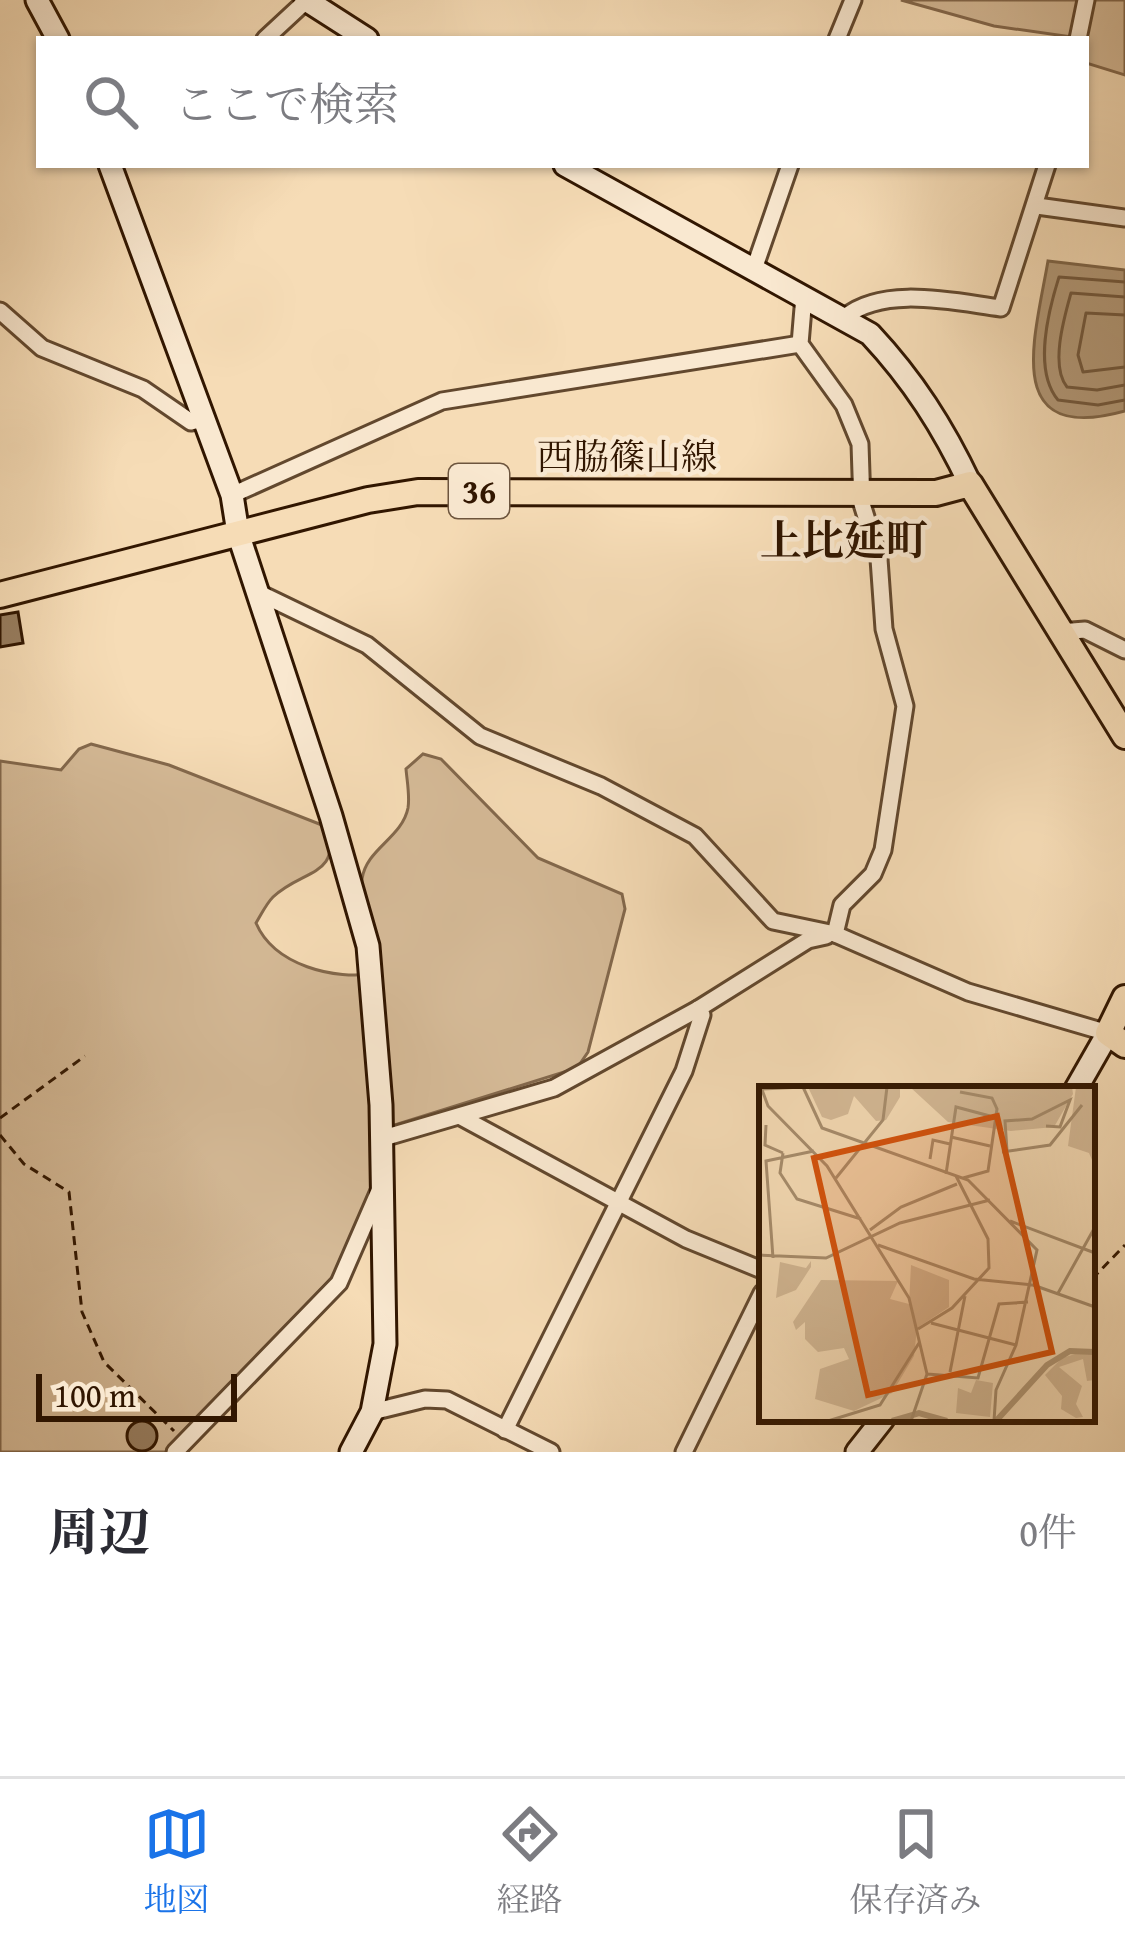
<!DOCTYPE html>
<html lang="ja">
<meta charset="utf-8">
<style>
:root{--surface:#fff;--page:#f2f2f3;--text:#2b2b33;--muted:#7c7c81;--line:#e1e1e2;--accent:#1a73e8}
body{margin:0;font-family:"Gentium Book Plus","Noto Serif JP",serif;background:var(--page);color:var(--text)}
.scale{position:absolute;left:36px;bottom:30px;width:201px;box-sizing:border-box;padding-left:12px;border:6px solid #311600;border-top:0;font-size:33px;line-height:42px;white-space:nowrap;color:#311600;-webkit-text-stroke:9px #f9e8d0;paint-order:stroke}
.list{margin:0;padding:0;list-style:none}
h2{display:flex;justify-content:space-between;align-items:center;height:156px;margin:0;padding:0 48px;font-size:51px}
h2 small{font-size:39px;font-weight:400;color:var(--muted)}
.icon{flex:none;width:66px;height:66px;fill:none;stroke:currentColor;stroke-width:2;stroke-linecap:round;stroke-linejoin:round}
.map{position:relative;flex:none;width:1125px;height:1452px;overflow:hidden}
.search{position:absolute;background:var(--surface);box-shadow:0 3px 9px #0004;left:36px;right:36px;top:36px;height:132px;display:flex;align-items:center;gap:30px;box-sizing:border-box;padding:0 42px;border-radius:0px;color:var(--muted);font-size:45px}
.sheet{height:324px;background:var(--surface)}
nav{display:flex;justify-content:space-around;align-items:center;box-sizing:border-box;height:168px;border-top:3px solid var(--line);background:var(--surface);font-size:33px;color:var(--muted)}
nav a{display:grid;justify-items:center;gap:6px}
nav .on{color:var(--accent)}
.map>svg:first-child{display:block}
.green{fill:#d5ba97;stroke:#83684c;stroke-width:3}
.water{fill:#b39978;stroke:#7f6548;stroke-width:3}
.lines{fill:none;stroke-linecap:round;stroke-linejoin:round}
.shore{stroke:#72583c;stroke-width:3}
.building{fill:#977d5f;stroke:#311600;stroke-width:3}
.street-casing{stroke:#62482e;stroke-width:21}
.secondary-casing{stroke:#311600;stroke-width:27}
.primary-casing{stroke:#311600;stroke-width:30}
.path{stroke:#311600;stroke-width:3;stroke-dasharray:9 6;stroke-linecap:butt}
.street{stroke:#f9e8d0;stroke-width:15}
.secondary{stroke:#f9e8d0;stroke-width:21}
.primary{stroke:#f6dcb6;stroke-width:24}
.labels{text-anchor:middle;stroke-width:9;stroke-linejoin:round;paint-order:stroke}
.shield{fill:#f9e8d0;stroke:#6d553e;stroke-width:3}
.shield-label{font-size:33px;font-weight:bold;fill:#311600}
.street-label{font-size:36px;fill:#311600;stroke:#f9e8d0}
.quarter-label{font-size:42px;font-weight:bold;fill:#311600;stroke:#f9e8d0}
.inset-river{fill:none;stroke:#b39978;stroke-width:6}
.inset-road{fill:none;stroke:#a78d6d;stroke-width:3}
.view{fill:#d6520b;fill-opacity:0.15;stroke:#d6520b;stroke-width:6}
.inset-edge{fill:none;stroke:#311600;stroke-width:6}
</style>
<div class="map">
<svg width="1125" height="1452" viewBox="0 0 1125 1452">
<rect width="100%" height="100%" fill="#f6dcb6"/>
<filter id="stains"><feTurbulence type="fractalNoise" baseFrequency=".00167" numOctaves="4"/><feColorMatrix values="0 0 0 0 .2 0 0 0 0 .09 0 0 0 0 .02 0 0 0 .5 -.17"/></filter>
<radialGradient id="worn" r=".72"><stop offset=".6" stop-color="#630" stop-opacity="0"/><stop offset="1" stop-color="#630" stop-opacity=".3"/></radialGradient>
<g class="green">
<path d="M901 0H1125V75L1086 63V39L994 26Z"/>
<path d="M91 744 169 765 327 827C342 877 302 869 273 897 266 904 261 915 256 923 274 965 334 981 377 973 377 943 358 907 362 879 366 849 402 838 408 808 410 796 407 781 406 769L423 754 441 759 538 858 622 894 625 909 588 1052 577 1068 375 1131 372 1189 336 1273 190 1432 167 1452H0V761L61 770 79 749Z"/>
</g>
<path class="water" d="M1048 261 1125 270V411C1000 446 1035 337 1048 261Z"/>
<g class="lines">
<g class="shore">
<path d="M1125 282 1059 277C1048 312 1033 370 1058 400L1098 405 1125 400"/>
<path d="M1125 297 1071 293C1064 318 1050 366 1067 387L1097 390 1125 385"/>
<path d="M1125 315 1086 313 1078 355 1083 372 1125 367"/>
</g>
</g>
<g class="building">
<path d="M18 612 23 643 0 647V615Z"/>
<circle cx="142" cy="1436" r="15"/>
</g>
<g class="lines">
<g class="street-casing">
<g id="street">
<path d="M265 39 307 0"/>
<path d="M837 39 853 0"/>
<path d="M1078 39 1086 0"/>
<path d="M1037 206 1125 218"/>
<path d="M753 272 790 165"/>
<path d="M804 296 800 344 844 405 860 444 862 504 879 559 884 629 905 706 883 850 873 874 842 905 835 934"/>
<path d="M0 311 42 348 143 389 191 422 206 418"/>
<path d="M845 317C884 285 954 302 1001 308L1047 165"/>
<path d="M232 495 442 401 800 344"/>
<path d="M259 593 367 645 480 736 601 786 695 836 773 921 835 934 968 992 1108 1033"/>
<path d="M1060 632 1085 630 1125 650"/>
<path d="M461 1117 686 1239 762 1270"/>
<path d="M380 1139 554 1088 698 1009 808 940 826 936"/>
<path d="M372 1412 425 1399 447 1400 551 1452"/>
<path d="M505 1430 684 1071 702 1015 698 1009"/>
<path d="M175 1452 339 1283 379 1191"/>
<path d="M684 1452 762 1293"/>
</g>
</g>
<g class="secondary-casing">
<g id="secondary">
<path d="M37 0 58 39"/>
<path d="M306 0 367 39"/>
<path d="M110 165 232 495 238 533 331 816 368 946 381 1105 385 1344 372 1412 351 1452"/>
<path d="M565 165 870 334C913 380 943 427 970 484"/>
<path d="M1076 1089 1108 1033"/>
<path d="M857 1452 883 1419"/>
</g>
</g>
<g class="primary-casing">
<g id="primary">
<path d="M0 595 368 500 418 492 936 493 970 484 1125 736"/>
<path d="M1125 998 1108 1033 1125 1045"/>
</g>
</g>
<g class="path">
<path d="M0 1118 85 1056"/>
<path d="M0 1135 24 1164 69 1192 82 1312 104 1362 174 1431"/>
<path d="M1092 1279 1125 1245"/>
</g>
<use href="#street" class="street"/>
<use href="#secondary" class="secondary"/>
<use href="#primary" class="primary"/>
</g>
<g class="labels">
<rect class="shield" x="449" y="464" width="60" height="54" rx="9"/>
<g class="shield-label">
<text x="479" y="503">36</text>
</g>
<g class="street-label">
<text x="627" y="469">西脇篠山線</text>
</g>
<g class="quarter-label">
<text x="844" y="555">上比延町</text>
</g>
</g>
<g transform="translate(759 1086)">
<rect width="336" height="336" fill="#f6dcb6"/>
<path d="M49 1H141V11L127 34 117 35 95 10 89 28 72 34 63 31ZM151 1H313L314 8 295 41 252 45 189 36ZM317 1H336V81L330 67 309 60ZM52 175V181L37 204 17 212 21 176 47 182ZM152 179 190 194V221L158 242 155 270 133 307 95 325 56 313 61 283 90 273 85 262 59 266 46 253V236L37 244 34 236 62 194 139 195 131 213 150 218ZM326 265 336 269V294L328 295 324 273 300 281 323 300 317 318 324 331 317 332 302 323 303 310 286 289 303 272ZM217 294 234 297 231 331 197 327 199 302 212 307Z" fill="#d5ba97"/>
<path class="inset-river" d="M133 335 160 327 188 335M237 335 288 279 311 265 336 266"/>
<path class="inset-road" d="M2 1 9 20 68 80 150 212 168 288 152 335M44 1 63 42 209 94 278 164 257 259 237 304 235 335M3 3 44 1M201 6 233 12 238 23 229 85 204 92M7 39 6 59 24 67M192 51 231 60M248 65 246 35 273 33 311 14 301 41 287 40M243 66 291 59 323 19M24 67 21 87 38 113 102 133M171 73 174 54 191 58M187 88 197 21 231 30M77 92 124 34 128 1M251 135 336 167M111 144 142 121 198 98M119 159 215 193 274 199M0 169 67 172 141 137 231 114M14 172 7 75 55 65M274 199 336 221M298 209 336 141M172 237 257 259M159 243 193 222 230 182 229 153 197 90M191 286 206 210M168 288 219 292 240 218 269 216M69 335 121 319 160 257"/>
<path class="view" d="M238 30 293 266 109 309 55 72Z"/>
<rect width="336" height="336" class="inset-edge"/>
</g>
<rect width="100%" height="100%" filter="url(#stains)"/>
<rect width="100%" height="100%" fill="url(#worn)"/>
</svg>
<div class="scale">100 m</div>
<div class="search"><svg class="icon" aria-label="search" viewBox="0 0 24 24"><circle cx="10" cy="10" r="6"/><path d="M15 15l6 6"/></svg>ここで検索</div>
</div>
<section class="sheet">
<h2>周辺<small>0件</small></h2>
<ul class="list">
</ul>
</section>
<nav>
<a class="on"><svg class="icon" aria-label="map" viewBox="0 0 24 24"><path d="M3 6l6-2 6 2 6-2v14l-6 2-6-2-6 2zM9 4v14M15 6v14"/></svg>地図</a>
<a><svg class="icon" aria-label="directions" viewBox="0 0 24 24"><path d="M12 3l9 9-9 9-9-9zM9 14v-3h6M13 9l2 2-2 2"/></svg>経路</a>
<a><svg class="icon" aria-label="saved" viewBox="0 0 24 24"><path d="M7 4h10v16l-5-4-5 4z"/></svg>保存済み</a>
</nav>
